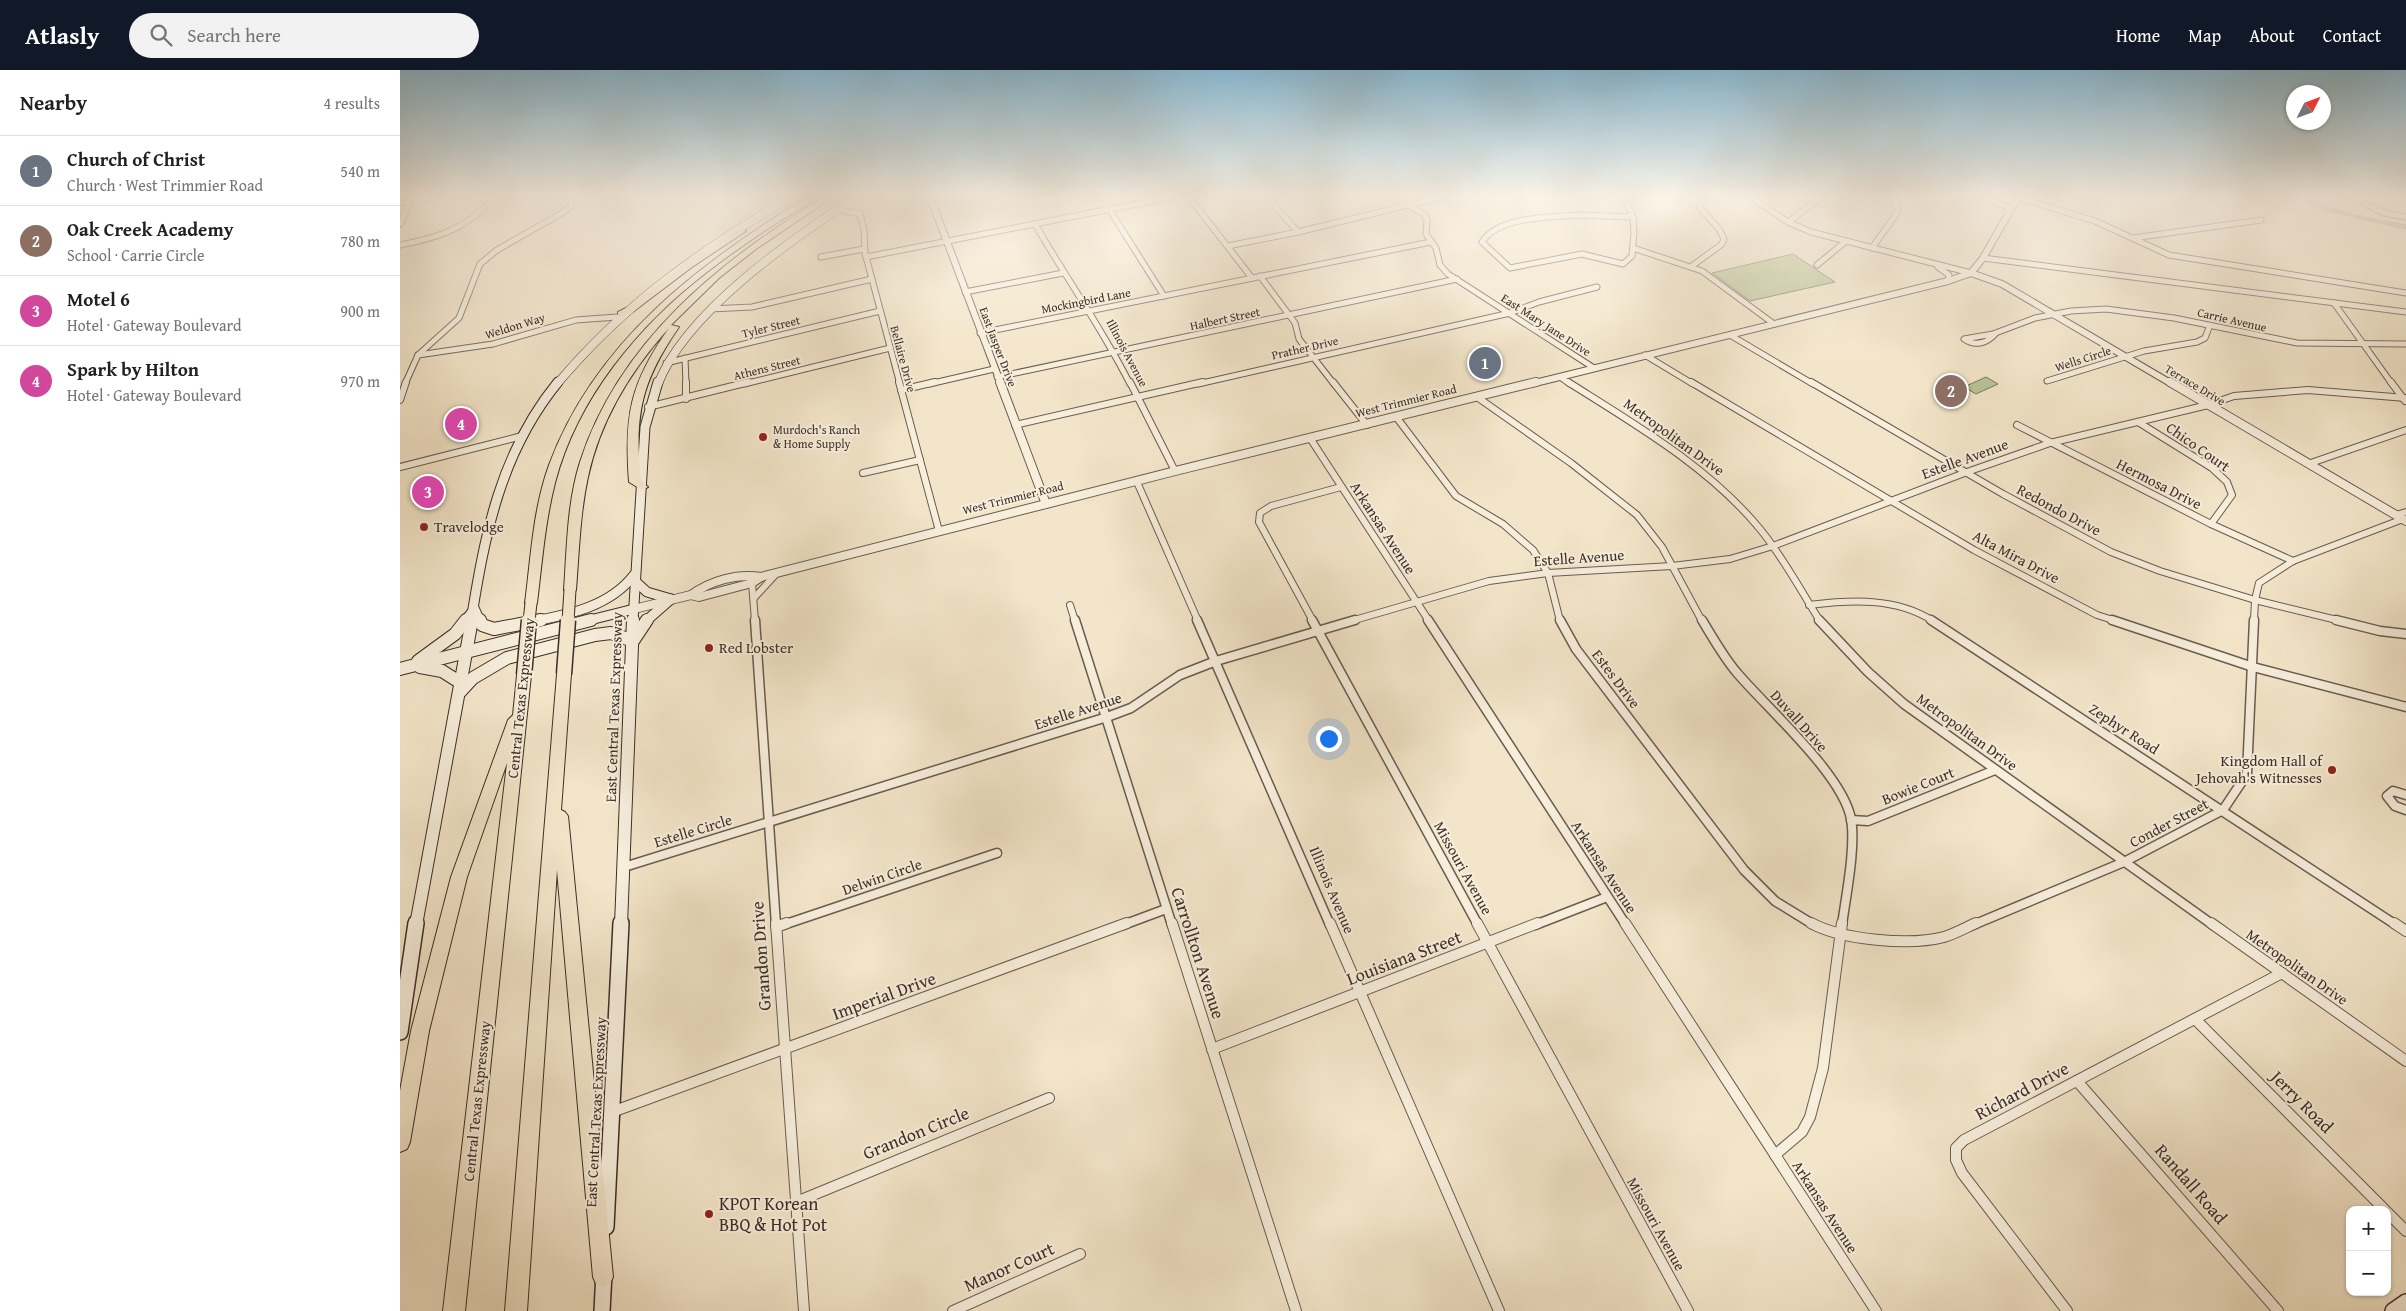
<!DOCTYPE html>
<meta charset="utf-8">
<style>
:root{--surface:#fff;--page:#f2f2f2;--text:#202124;--muted:#757577;--line:#e0e0e0;--accent:#111827}
body{margin:0;font-family:"Gentium Book Plus",serif;background:var(--page);color:var(--text)}
.controls{position:absolute;right:15px;bottom:15px;display:grid;overflow:hidden;border-radius:10px;box-shadow:0 1px 4px #0004}
.controls button{width:45px;height:45px;display:grid;place-items:center;padding:0;border:0;border-bottom:1px solid var(--line);background:var(--surface);color:var(--text);font:25px sans-serif}
.compass{position:absolute;left:1886px;top:15px;width:45px;height:45px;border-radius:50%;background:var(--surface);box-shadow:0 1px 4px #0004;rotate:48deg}
.you{position:absolute;left:928px;top:668px;width:18px;height:18px;margin:-12px;border:4px solid #fff;border-radius:50%;background:#1a73e8;box-shadow:0 0 0 8px #1a73e833}
.badge{display:grid;place-items:center;width:32px;height:32px;border-radius:50%;background:var(--accent);color:#fff;font-size:16px;font-weight:700}
.pin{position:absolute;translate:-50% -50%;border:2px solid #fff;box-shadow:0 1px 5px #0006}
.list{margin:0;padding:0;list-style:none}
h2{display:flex;justify-content:space-between;align-items:center;height:65px;margin:0;padding:0 20px;font-size:21px}
h2 small{font-size:16px;font-weight:400;color:var(--muted)}
.list li{display:grid;grid-template-columns:32px 1fr auto;gap:15px;align-items:center;box-sizing:border-box;height:70px;padding:0 20px;border-top:1px solid var(--line)}
.list b{display:block;font-size:19px;white-space:nowrap}
.list p{margin:0;font-size:16px;white-space:nowrap;color:var(--muted)}
.list em{font-size:16px;font-style:normal;color:var(--muted)}
.icon{flex:none;width:28px;height:28px;fill:none;stroke:currentColor;stroke-width:2;stroke-linecap:round;stroke-linejoin:round}
.map{position:relative;flex:none;width:2006px;height:1241px;overflow:hidden}
header{display:flex;align-items:center;gap:30px;box-sizing:border-box;height:70px;padding:0 25px;background:var(--accent);color:#fff}
header strong{font-size:24px}
nav{display:flex;gap:28px;margin-inline-start:auto;font-size:18px}
.search{width:350px;height:45px;background:var(--page);display:flex;align-items:center;gap:12px;box-sizing:border-box;padding:0 18px;border-radius:28px;color:var(--muted);font-size:19px}
main{display:flex}
aside{flex:1;background:var(--surface)}
.map>svg:first-child{display:block}
.green{fill:#bac597;stroke:#7c7a5f}
.water{fill:#9dc0b0;stroke:#778679}
.lines{fill:none;stroke-linecap:round;stroke-linejoin:round}
.minor-far3-casing{stroke:#6a5c50;stroke-width:7}
.minor-far2-casing{stroke:#6a5c50;stroke-width:8}
.minor-far1-casing{stroke:#6a5c50;stroke-width:11}
.minor-casing{stroke:#6a5c50;stroke-width:12}
.tertiary-far1-casing{stroke:#6a5c50;stroke-width:8}
.tertiary-casing{stroke:#6a5c50;stroke-width:10}
.secondary-far3-casing{stroke:#3d2e27;stroke-width:9}
.secondary-far2-casing{stroke:#3d2e27;stroke-width:11}
.secondary-far1-casing{stroke:#3d2e27;stroke-width:14}
.secondary-casing{stroke:#3d2e27;stroke-width:18}
.motorway-casing{stroke:#3d2e27;stroke-width:2}
.minor-far3{stroke:#f7eedc;stroke-width:5}
.minor-far2{stroke:#f7eedc;stroke-width:6}
.minor-far1{stroke:#f7eedc;stroke-width:8}
.minor{stroke:#f7eedc;stroke-width:10}
.tertiary-far1{stroke:#f7eedc;stroke-width:6}
.tertiary{stroke:#f7eedc;stroke-width:8}
.secondary-far3{stroke:#f7eedc;stroke-width:8}
.secondary-far2{stroke:#f7eedc;stroke-width:9}
.secondary-far1{stroke:#f7eedc;stroke-width:12}
.secondary{stroke:#f7eedc;stroke-width:15}
.motorway{fill:#f3e5c9;fill-rule:evenodd}
.motorway-bridge-far1-casing{stroke:#3d2e27;stroke-width:13;stroke-linecap:butt}
.motorway-bridge-casing{stroke:#3d2e27;stroke-width:17;stroke-linecap:butt}
.motorway-bridge-far1{stroke:#f3e5c9;stroke-width:11}
.motorway-bridge{stroke:#f3e5c9;stroke-width:14}
.poi-dot{fill:#8f2418;stroke:#f7eedc;stroke-width:2}
.labels{text-anchor:middle;stroke-width:4;stroke-linejoin:round;paint-order:stroke}
.far-street-label{font-size:12px;fill:#3d2e27;stroke:#f7eedc}
.far-poi-label{font-size:12px;fill:#3d2e27;stroke:#f7eedc;text-anchor:start}
.street-label{font-size:15px;fill:#3d2e27;stroke:#f7eedc}
.poi-label{font-size:15px;fill:#3d2e27;stroke:#f7eedc;text-anchor:start}
.near-street-label{font-size:18px;fill:#3d2e27;stroke:#f7eedc}
.near-poi-label{font-size:18px;fill:#3d2e27;stroke:#f7eedc;text-anchor:start}
</style>
<header>
<strong>Atlasly</strong>
<div class="search"><svg class="icon" aria-label="search" viewBox="0 0 24 24"><circle cx="10" cy="10" r="6"/><path d="M15 15l6 6"/></svg>Search here</div>
<nav><a>Home</a><a>Map</a><a>About</a><a>Contact</a></nav>
</header>
<main>
<aside>
<h2>Nearby<small>4 results</small></h2>
<ul class="list">
<li><span class="badge" style="background:#6b7280">1</span><div><b>Church of Christ</b><p>Church · West Trimmier Road</p></div><em>540 m</em></li>
<li><span class="badge" style="background:#8d6e63">2</span><div><b>Oak Creek Academy</b><p>School · Carrie Circle</p></div><em>780 m</em></li>
<li><span class="badge" style="background:#d1479c">3</span><div><b>Motel 6</b><p>Hotel · Gateway Boulevard</p></div><em>900 m</em></li>
<li><span class="badge" style="background:#d1479c">4</span><div><b>Spark by Hilton</b><p>Hotel · Gateway Boulevard</p></div><em>970 m</em></li>
</ul>
</aside>
<div class="map">
<svg width="2006" height="1241" viewBox="0 0 2006 1241">
<rect width="100%" height="100%" fill="#f3e5c9"/>
<filter id="stains"><feTurbulence type="fractalNoise" baseFrequency=".004" numOctaves="4"/><feColorMatrix values="0 0 0 0 .2 0 0 0 0 .09 0 0 0 0 .02 0 0 0 .5 -.17"/></filter>
<radialGradient id="worn" r=".72"><stop offset=".6" stop-color="#630" stop-opacity="0"/><stop offset="1" stop-color="#630" stop-opacity=".3"/></radialGradient>
<g class="green">
<path d="M1393 184 1435 212 1350 231 1312 203Z"/>
<path d="M1586 307 1598 314 1576 324 1564 317Z"/>
</g>
<path class="water" d="M1897 127C1911 127 1923 136 1937 140 1959 147 1983 151 2006 155V159L1924 140Z"/>
<g class="lines">
<g class="minor-far3-casing">
<g id="minor-far3">
<path d="M789 127 852 208"/>
<path d="M867 127 898 162"/>
<path d="M994 127 1025 145 1027 150 1026 164 1036 178 1040 195 1048 204 1194 298"/>
<path d="M1220 127 1226 132 1233 147"/>
<path d="M1350 127 1388 152 1411 162 1571 203"/>
<path d="M1585 127 1612 139"/>
<path d="M1617 127 1695 151 1769 185 2006 223"/>
<path d="M1952 127 1984 143 2006 147"/>
<path d="M1861 131 1873 127"/>
<path d="M437 139 460 144 464 160 465 183 500 314"/>
<path d="M709 139 764 226"/>
<path d="M1179 145 1233 147 1234 162 1232 186 1223 194 1182 184 1110 198 1082 172C1098 146 1152 147 1179 145Z"/>
<path d="M1388 152 1422 127"/>
<path d="M0 154 11 130"/>
<path d="M635 154C666 208 702 258 730 314"/>
<path d="M1733 168 1861 150"/>
<path d="M0 175C31 169 62 161 84 137"/>
<path d="M828 176 898 162 1041 127"/>
<path d="M1233 178 1302 201 1374 254"/>
<path d="M1472 178 1497 143 1498 139 1492 127"/>
<path d="M421 187 464 179"/>
<path d="M466 187 772 127"/>
<path d="M1583 188 2006 242"/>
<path d="M1417 195 1446 171"/>
<path d="M1292 196 1322 174 1324 169 1319 159 1299 137 1301 132 1318 127"/>
<path d="M1538 197 1549 205 1548 211"/>
<path d="M860 206 895 253 899 269 934 314"/>
<path d="M565 222 663 203"/>
<path d="M1934 233 1992 314"/>
<path d="M310 239 352 237 472 209"/>
<path d="M580 263 1031 172"/>
<path d="M1596 263C1588 273 1575 277 1564 269L1593 264 1635 248 1671 241 1706 239 1774 248 1897 273 2006 274"/>
<path d="M1330 265 1413 314"/>
<path d="M18 285 93 274 176 250 217 247"/>
<path d="M1245 285 1293 314"/>
<path d="M285 288 286 314"/>
<path d="M266 293 480 241"/>
<path d="M597 307 1057 209"/>
<path d="M1160 307 1170 314"/>
<path d="M1647 311 1744 281 1797 272 1805 268 1810 255"/>
<path d="M5 314 18 285 59 248 80 194 97 180 162 143 170 137 174 127"/>
<path d="M344 314 490 278"/>
<path d="M529 314 594 299"/>
<path d="M798 314 1110 243 1139 232 1197 217"/>
</g>
</g>
<g class="minor-far2-casing">
<g id="minor-far2">
<path d="M286 312V329"/>
<path d="M499 312 539 461"/>
<path d="M730 312 775 401"/>
<path d="M933 312 967 355"/>
<path d="M1168 312C1236 355 1309 397 1360 459 1383 487 1401 521 1420 551"/>
<path d="M1291 312 1574 480 1697 545 1716 551"/>
<path d="M1411 312 1603 424 1711 482 1760 501 1855 530 1941 551"/>
<path d="M1991 312 2005 331"/>
<path d="M501 320 535 312"/>
<path d="M1077 327 1171 393 1237 445 1262 477 1302 551"/>
<path d="M0 330 6 312"/>
<path d="M248 337 349 312"/>
<path d="M997 348 1056 426 1103 454 1133 480 1148 503 1160 551"/>
<path d="M1738 352 1812 398 1827 412 1832 425 1811 454"/>
<path d="M615 355 803 312"/>
<path d="M1617 355 1811 454 1893 491"/>
<path d="M910 368 1029 551"/>
<path d="M1908 394 2006 360"/>
<path d="M0 397 122 366"/>
<path d="M463 403 520 390"/>
<path d="M737 412 798 551"/>
<path d="M1996 445 2006 442"/>
<path d="M352 513 355 551"/>
<path d="M354 528 376 504"/>
<path d="M670 535 675 551"/>
<path d="M1409 535C1451 530 1496 527 1533 551"/>
<path d="M913 551 859 452 860 443 871 436 941 417"/>
<path d="M951 551 1089 511 1148 503 1272 496 1330 489 1373 476 1567 402 1650 373 1808 335 1834 326 1908 320 2006 328"/>
<path d="M1854 551 1855 530 1859 513 1893 491 2003 449"/>
</g>
</g>
<g class="minor-far1-casing">
<g id="minor-far1">
<path d="M355 550 376 855"/>
<path d="M675 550 772 855"/>
<path d="M797 550 930 855"/>
<path d="M912 550 1078 855"/>
<path d="M1028 550 1226 855"/>
<path d="M1160 550 1176 579 1344 800 1375 831 1414 855"/>
<path d="M1302 550C1313 568 1324 588 1338 604 1368 639 1443 705 1451 749 1456 776 1446 826 1442 855"/>
<path d="M1419 550 1468 602 1504 634 1813 855"/>
<path d="M1531 550 1996 855"/>
<path d="M1712 550 1853 597 2006 637"/>
<path d="M1936 550 1980 561 2006 564"/>
<path d="M2006 725 1993 721 1987 726 1995 736 2006 740"/>
<path d="M1451 750 1468 751 1595 700"/>
<path d="M224 797 707 647 731 638 780 605 816 591 955 550"/>
<path d="M383 855 597 783"/>
<path d="M723 855 766 839"/>
<path d="M1135 855 1207 827"/>
<path d="M1573 855 1724 792 1823 740 1847 704 1854 550"/>
</g>
</g>
<g class="minor-casing">
<g id="minor">
<path d="M376 853 404 1241"/>
<path d="M772 853 896 1241"/>
<path d="M930 853 1099 1241"/>
<path d="M1077 853 1288 1241"/>
<path d="M1225 853 1476 1241"/>
<path d="M1411 853C1442 870 1510 876 1544 867 1554 864 1565 858 1576 853"/>
<path d="M1811 853 2006 991"/>
<path d="M1994 853 2006 861"/>
<path d="M376 857 387 853"/>
<path d="M1795 949 1985 1140"/>
<path d="M812 979 1138 853"/>
<path d="M1677 1011 1878 1241"/>
<path d="M212 1042 727 853"/>
<path d="M1375 1085 1402 1062 1410 1047 1423 998 1442 853"/>
<path d="M396 1132 649 1028"/>
<path d="M1987 1142 2006 1161"/>
<path d="M553 1241 680 1184"/>
<path d="M1667 1241 1562 1103 1556 1090V1078L1564 1070 1882 903"/>
</g>
</g>
<g class="tertiary-far1-casing">
<g id="tertiary-far1">
<path d="M530 127 601 314"/>
<path d="M0 132 35 127"/>
<path d="M1571 203 1602 214 1772 314"/>
<path d="M1131 314 1548 211 1571 203 1583 188 1618 127"/>
</g>
</g>
<g class="tertiary-casing">
<g id="tertiary">
<path d="M600 312 646 434"/>
<path d="M1770 312 2006 451"/>
<path d="M291 525C310 511 337 503 361 507"/>
<path d="M234 539 291 525 299 527 352 513 361 507 775 401 1136 312"/>
</g>
</g>
<g class="secondary-far3-casing">
<g id="secondary-far3">
<path d="M157 314C226 232 300 181 391 127"/>
<path d="M258 314C286 242 392 169 456 127"/>
</g>
</g>
<g class="secondary-far2-casing">
<g id="secondary-far2">
<path d="M235 511 247 522 271 529"/>
<path d="M74 538 80 551"/>
<path d="M65 551 72 542"/>
<path d="M71 551C85 464 100 383 158 312"/>
<path d="M135 551C171 544 210 536 234 505"/>
<path d="M186 551 234 539"/>
<path d="M233 551 245 357 258 312"/>
<path d="M246 551 271 529"/>
</g>
</g>
<g class="secondary-far1-casing">
<g id="secondary-far1">
<path d="M80 550 82 555 94 559 141 550"/>
<path d="M18 591 55 564 66 550"/>
<path d="M20 597 42 601 61 613"/>
<path d="M0 599 191 550"/>
<path d="M60 622 73 608 107 588 195 565 211 563 233 571 247 550"/>
<path d="M16 855 72 550"/>
<path d="M221 855 233 550"/>
</g>
</g>
<g class="secondary-casing">
<g id="secondary">
<path d="M0 962 16 853"/>
<path d="M206 1157 221 853"/>
<path d="M202 1241 204 1203"/>
<path d="M1993 1241 2006 1232"/>
</g>
</g>
<g class="motorway-casing">
<g id="motorway">
<path d="M407 127H416C405 138 388 145 375 154 352 169 329 185 307 202 238 255 177 328 155 413 145 452 142 493 137 533L135 536H127L125 533C131 487 133 439 149 395 195 271 299 194 407 127Z"/>
<path d="M424 127H433L356 179 319 208 271 255 279 257C241 312 234 345 241 411L248 417 242 420 229 412C224 346 230 313 269 258 231 300 200 351 188 407 180 444 179 482 176 520L174 523H166L164 520C167 478 167 433 180 392 219 271 320 191 424 127Z"/>
<path d="M339 159 346 161 292 197 234 241 224 246H218V242L228 237 286 193Z"/>
<path d="M164 599 171 604 161 740 165 742 168 746 213 1207 210 1214 203 1217 196 1214 193 1207 157 800 127 1241H105L157 604Z"/>
<path d="M124 600 131 605 65 1241H43L107 693 67 807 29 961 10 1072 7 1079 0 1082V1021L11 961 51 807 108 650 113 645 117 605Z"/>
</g>
</g>
<use href="#minor-far3" class="minor-far3"/>
<use href="#minor-far2" class="minor-far2"/>
<use href="#minor-far1" class="minor-far1"/>
<use href="#minor" class="minor"/>
<use href="#tertiary-far1" class="tertiary-far1"/>
<use href="#tertiary" class="tertiary"/>
<use href="#secondary-far3" class="secondary-far3"/>
<use href="#secondary-far2" class="secondary-far2"/>
<use href="#secondary-far1" class="secondary-far1"/>
<use href="#secondary" class="secondary"/>
<use href="#motorway" class="motorway"/>
<g class="motorway-bridge-far1-casing">
<g id="motorway-bridge-far1">
<path d="M129 551 131 533"/>
<path d="M168 551 170 520"/>
</g>
</g>
<g class="motorway-bridge-casing">
<g id="motorway-bridge">
<path d="M164 604 168 550"/>
<path d="M124 605 129 550"/>
</g>
</g>
<use href="#motorway-bridge-far1" class="motorway-bridge-far1"/>
<use href="#motorway-bridge" class="motorway-bridge"/>
</g>
<linearGradient id="sky" x2="0" y2="1"><stop stop-color="#8ab9d2"/><stop offset="0.42" stop-color="#faf3e7"/><stop offset="1" stop-color="#faf3e7" stop-opacity="0"/></linearGradient>
<rect width="2006" height="300" fill="url(#sky)"/>
<g class="poi-dot">
<circle cx="363" cy="367" r="5"/>
<circle cx="24" cy="457" r="5"/>
<circle cx="309" cy="578" r="5"/>
<circle cx="1932" cy="700" r="5"/>
<circle cx="309" cy="1144" r="5"/>
</g>
<g class="labels">
<g class="far-street-label">
<text transform="translate(686 231) rotate(-11)" y="4">Mockingbird Lane</text>
<text transform="translate(825 249) rotate(-12)" y="4">Halbert Street</text>
<text transform="translate(1832 250) rotate(13)" y="4">Carrie Avenue</text>
<text transform="translate(1146 255) rotate(33)" y="4">East Mary Jane Drive</text>
<text transform="translate(115 256) rotate(-17)" y="4">Weldon Way</text>
<text transform="translate(371 257) rotate(-14)" y="4">Tyler Street</text>
<text transform="translate(598 277) rotate(69)" y="4">East Jasper Drive</text>
<text transform="translate(905 278) rotate(-13)" y="4">Prather Drive</text>
<text transform="translate(727 283) rotate(62)" y="4">Illinois Avenue</text>
<text transform="translate(503 289) rotate(75)" y="4">Bellaire Drive</text>
<text transform="translate(1683 289) rotate(-18)" y="4">Wells Circle</text>
<text transform="translate(367 298) rotate(-14)" y="4">Athens Street</text>
<text transform="translate(1795 315) rotate(31)" y="4">Terrace Drive</text>
<text transform="translate(1006 331) rotate(-14)" y="4">West Trimmier Road</text>
<text transform="translate(613 428) rotate(-14)" y="4">West Trimmier Road</text>
</g>
<g class="far-poi-label">
<text x="373" y="364">Murdoch's Ranch<tspan x="373" dy="14">&amp; Home Supply</tspan></text>
</g>
<g class="street-label">
<text transform="translate(1274 367) rotate(36)" y="5">Metropolitan Drive</text>
<text transform="translate(1798 377) rotate(35)" y="5">Chico Court</text>
<text transform="translate(1565 389) rotate(-20)" y="5">Estelle Avenue</text>
<text transform="translate(1759 414) rotate(27)" y="5">Hermosa Drive</text>
<text transform="translate(1659 440) rotate(28)" y="5">Redondo Drive</text>
<text transform="translate(983 458) rotate(57)" y="5">Arkansas Avenue</text>
<text transform="translate(1616 487) rotate(28)" y="5">Alta Mira Drive</text>
<text transform="translate(1179 488) rotate(-4)" y="5">Estelle Avenue</text>
<text transform="translate(1216 609) rotate(53)" y="5">Estes Drive</text>
<text transform="translate(121 628) rotate(-84)" y="5">Central Texas Expressway</text>
<text transform="translate(214 637) rotate(-88)" y="5">East Central Texas Expressway</text>
<text transform="translate(678 641) rotate(-18)" y="5">Estelle Avenue</text>
<text transform="translate(1399 651) rotate(48)" y="5">Duvall Drive</text>
<text transform="translate(1724 659) rotate(33)" y="5">Zephyr Road</text>
<text transform="translate(1567 662) rotate(36)" y="5">Metropolitan Drive</text>
<text transform="translate(1518 716) rotate(-22)" y="5">Bowie Court</text>
<text transform="translate(1769 753) rotate(-28)" y="5">Conder Street</text>
<text transform="translate(293 761) rotate(-17)" y="5">Estelle Circle</text>
<text transform="translate(1204 797) rotate(57)" y="5">Arkansas Avenue</text>
<text transform="translate(1063 798) rotate(61)" y="5">Missouri Avenue</text>
<text transform="translate(482 807) rotate(-19)" y="5">Delwin Circle</text>
<text transform="translate(932 820) rotate(67)" y="5">Illinois Avenue</text>
<text transform="translate(1897 897) rotate(35)" y="5">Metropolitan Drive</text>
<text transform="translate(77 1031) rotate(-84)" y="5">Central Texas Expressway</text>
<text transform="translate(196 1042) rotate(-87)" y="5">East Central Texas Expressway</text>
<text transform="translate(1425 1137) rotate(57)" y="5">Arkansas Avenue</text>
<text transform="translate(1256 1154) rotate(61)" y="5">Missouri Avenue</text>
</g>
<g class="poi-label">
<text x="34" y="462">Travelodge</text>
<text x="319" y="583">Red Lobster</text>
<text x="1922" y="696" text-anchor="end">Kingdom Hall of<tspan x="1922" dy="17">Jehovah's Witnesses</tspan></text>
</g>
<g class="near-street-label">
<text transform="translate(798 883) rotate(72)" y="6">Carrollton Avenue</text>
<text transform="translate(361 886) rotate(-94)" y="6">Grandon Drive</text>
<text transform="translate(1004 888) rotate(-21)" y="6">Louisiana Street</text>
<text transform="translate(484 926) rotate(-20)" y="6">Imperial Drive</text>
<text transform="translate(1622 1021) rotate(-28)" y="6">Richard Drive</text>
<text transform="translate(1902 1032) rotate(45)" y="6">Jerry Road</text>
<text transform="translate(516 1063) rotate(-22)" y="6">Grandon Circle</text>
<text transform="translate(1791 1114) rotate(49)" y="6">Randall Road</text>
<text transform="translate(609 1197) rotate(-24)" y="6">Manor Court</text>
</g>
<g class="near-poi-label">
<text x="319" y="1140">KPOT Korean<tspan x="319" dy="21">BBQ &amp; Hot Pot</tspan></text>
</g>
</g>
<rect width="100%" height="100%" filter="url(#stains)"/>
<rect width="100%" height="100%" fill="url(#worn)"/>
</svg>
<div class="controls">
<button>+</button>
<button>−</button>
</div>
<svg class="compass" viewBox="-18 -18 36 36"><path d="M0-13l5 13h-10z" fill="#e53935"/><path d="M0 13l5-13h-10z" fill="#757577"/></svg>
<div class="you"></div>
<div class="pin badge" style="left:1085px;top:293px;background:#6b7280">1</div>
<div class="pin badge" style="left:1551px;top:321px;background:#8d6e63">2</div>
<div class="pin badge" style="left:28px;top:422px;background:#d1479c">3</div>
<div class="pin badge" style="left:61px;top:354px;background:#d1479c">4</div>
</div>
</main>
